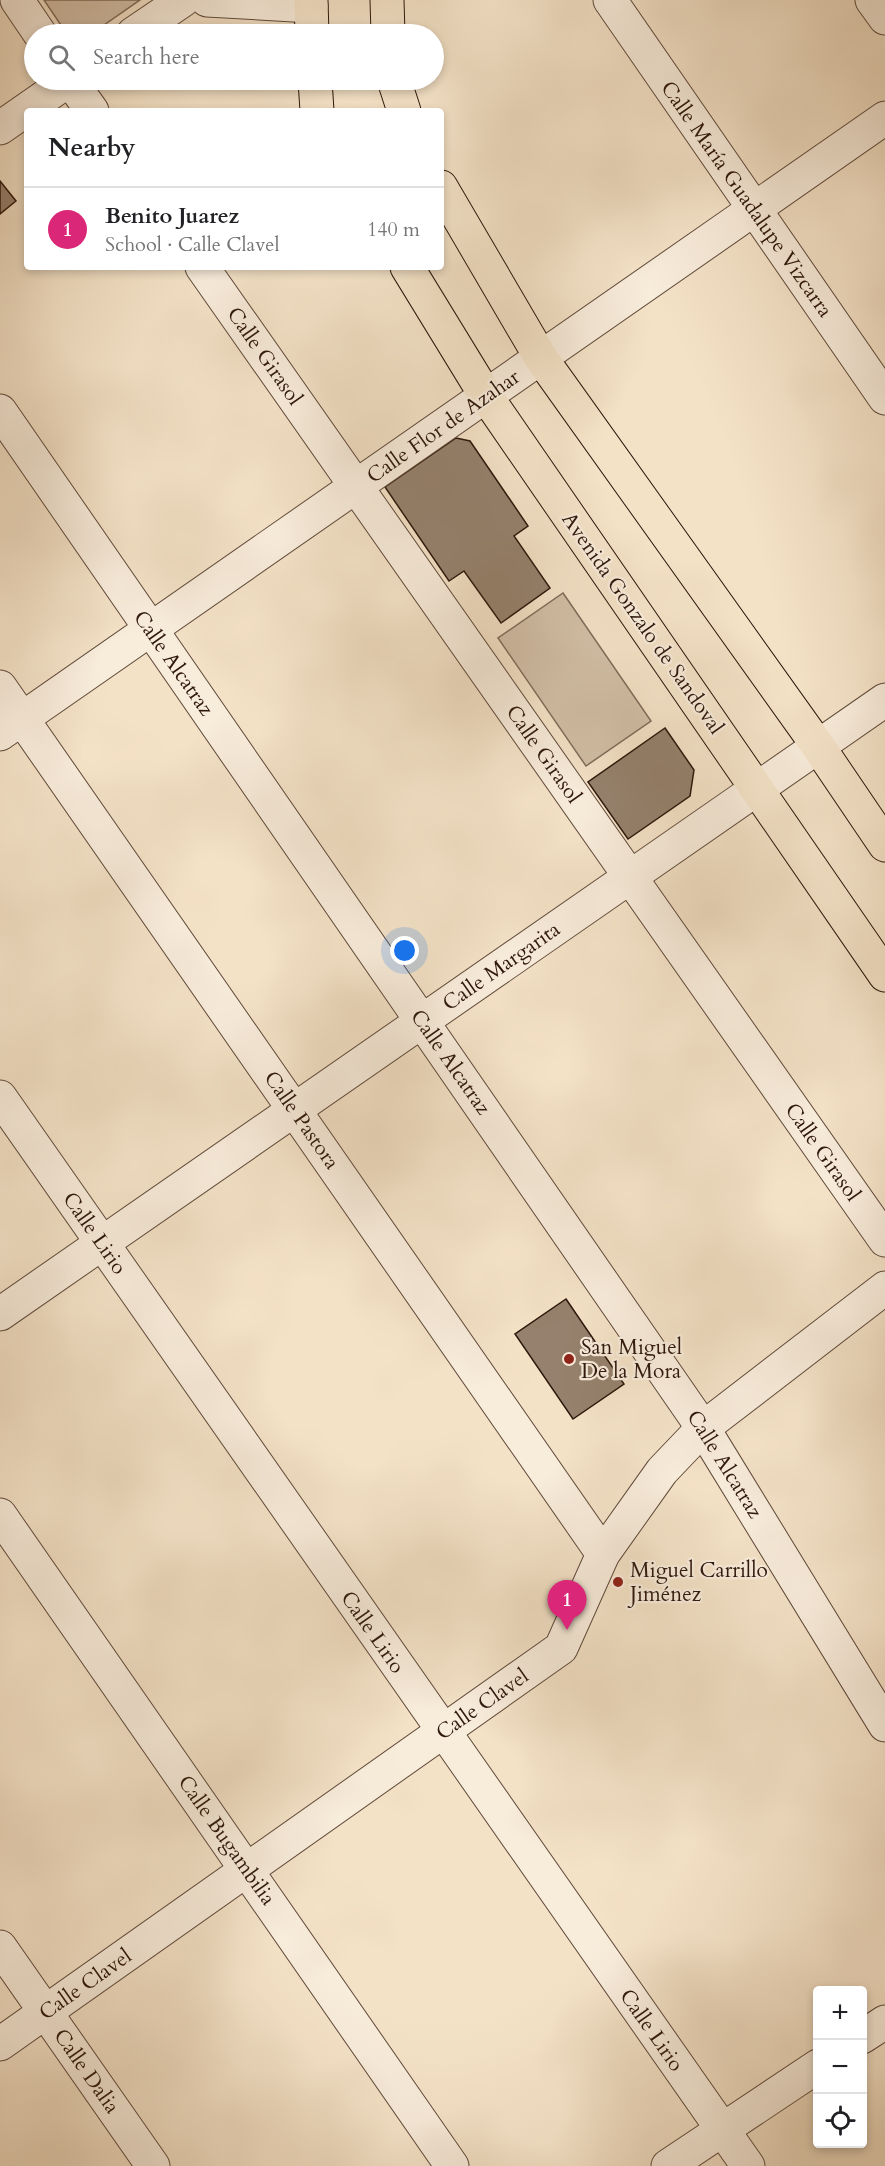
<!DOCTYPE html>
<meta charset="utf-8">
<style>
:root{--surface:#fff;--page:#f6f6f6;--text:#202124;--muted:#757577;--line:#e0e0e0;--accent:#db2777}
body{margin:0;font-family:Cardo,serif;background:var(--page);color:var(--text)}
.controls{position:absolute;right:18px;bottom:18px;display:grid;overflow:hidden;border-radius:6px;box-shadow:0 3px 9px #0003}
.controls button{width:54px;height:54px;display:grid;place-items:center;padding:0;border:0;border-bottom:2px solid var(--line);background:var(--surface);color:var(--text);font:30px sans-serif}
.you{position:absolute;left:405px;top:951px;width:21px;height:21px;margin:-15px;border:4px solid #fff;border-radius:50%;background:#1a73e8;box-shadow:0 0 0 9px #1a73e833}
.badge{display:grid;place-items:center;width:39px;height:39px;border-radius:50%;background:var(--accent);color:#fff;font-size:20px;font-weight:700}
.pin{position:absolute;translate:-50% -50px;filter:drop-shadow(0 2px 3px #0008)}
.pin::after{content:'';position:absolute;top:32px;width:21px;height:18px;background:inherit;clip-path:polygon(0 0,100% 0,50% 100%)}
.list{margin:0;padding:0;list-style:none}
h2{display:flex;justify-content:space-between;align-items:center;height:78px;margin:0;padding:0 24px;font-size:26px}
h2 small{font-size:20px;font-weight:400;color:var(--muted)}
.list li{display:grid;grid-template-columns:39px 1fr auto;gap:18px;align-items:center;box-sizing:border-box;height:84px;padding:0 24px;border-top:2px solid var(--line)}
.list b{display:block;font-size:22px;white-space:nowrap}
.list p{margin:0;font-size:20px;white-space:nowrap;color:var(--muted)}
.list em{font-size:20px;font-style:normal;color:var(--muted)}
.icon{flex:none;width:33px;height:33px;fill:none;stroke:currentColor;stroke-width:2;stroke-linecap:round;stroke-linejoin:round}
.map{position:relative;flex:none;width:885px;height:2166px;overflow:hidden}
.search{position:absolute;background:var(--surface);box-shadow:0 3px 9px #0003;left:24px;top:24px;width:420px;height:66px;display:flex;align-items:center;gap:15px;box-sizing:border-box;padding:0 21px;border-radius:33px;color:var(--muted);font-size:22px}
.panel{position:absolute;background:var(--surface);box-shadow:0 3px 9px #0003;left:24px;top:108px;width:420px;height:162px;border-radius:6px}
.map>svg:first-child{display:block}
.green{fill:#d2bfa7;stroke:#806b5a;stroke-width:1.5}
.building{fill:#95816d;stroke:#2e170c;stroke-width:1.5}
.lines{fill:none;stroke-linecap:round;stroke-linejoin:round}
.minor-casing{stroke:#604a3b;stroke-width:35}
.major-casing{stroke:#2e170c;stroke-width:35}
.minor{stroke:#f8ecdb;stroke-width:33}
.major{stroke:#f4e2c7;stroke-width:33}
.poi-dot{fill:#8f2418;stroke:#f8ecdb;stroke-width:2}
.labels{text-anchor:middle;stroke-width:4.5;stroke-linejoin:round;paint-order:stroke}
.street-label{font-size:21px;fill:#2e170c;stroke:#f8ecdb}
.poi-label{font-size:21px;fill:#2e170c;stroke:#f8ecdb;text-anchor:start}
</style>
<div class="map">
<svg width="885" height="2166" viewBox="0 0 885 2166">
<rect width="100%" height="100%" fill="#f4e2c7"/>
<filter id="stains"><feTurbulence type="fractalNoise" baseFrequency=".00333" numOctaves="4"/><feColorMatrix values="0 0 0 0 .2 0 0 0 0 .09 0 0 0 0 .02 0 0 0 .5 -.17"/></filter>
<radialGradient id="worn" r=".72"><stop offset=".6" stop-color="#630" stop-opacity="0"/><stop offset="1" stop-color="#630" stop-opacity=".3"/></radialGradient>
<g class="green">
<path d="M44 0H140L91 34H67Z"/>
<path d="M563 593 651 721 586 766 498 638Z"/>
</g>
<g class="building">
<path d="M0 181 16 201 0 214Z"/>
<path d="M456 438 470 441 528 526 514 536 550 588 501 623 464 571 449 581 385 487Z"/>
<path d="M665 728 694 770 690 796 628 839 588 782Z"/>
<path d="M566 1299 624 1384 573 1419 515 1334Z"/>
</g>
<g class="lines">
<g class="minor-casing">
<g id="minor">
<path d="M17 0 40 34"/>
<path d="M207 0 311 6"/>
<path d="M610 0 885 398"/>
<path d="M872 0 885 18"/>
<path d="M133 34 183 0"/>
<path d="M70 80 92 111"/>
<path d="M0 128 69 80"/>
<path d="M202 267 885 1240"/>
<path d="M0 411 703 1428 885 1725"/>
<path d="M0 687 603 1554"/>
<path d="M0 734 885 118"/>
<path d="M0 1097 748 2166"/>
<path d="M0 1314 885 700"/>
<path d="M0 1515 452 2166"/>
<path d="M0 1947 153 2166"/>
<path d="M862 2037 885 2022"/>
<path d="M0 2044 561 1648 603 1554 662 1471 703 1428 885 1288"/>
<path d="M668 2166 818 2066"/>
</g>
</g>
<g class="major-casing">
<g id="major">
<path d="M311 0 312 34"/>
<path d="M387 0 388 34"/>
<path d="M315 80 317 111"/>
<path d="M394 80 404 111"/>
<path d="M441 187 541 358 818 746 885 845"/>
<path d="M407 267 486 396 885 975"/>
</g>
</g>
<use href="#minor" class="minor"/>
<use href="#major" class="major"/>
</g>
<g class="poi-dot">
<circle cx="569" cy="1359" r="6"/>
<circle cx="618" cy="1582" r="6"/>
</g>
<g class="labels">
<g class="street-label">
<text transform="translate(747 199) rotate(55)" y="7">Calle María Guadalupe Vizcarra</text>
<text transform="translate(265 356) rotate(55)" y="7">Calle Girasol</text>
<text transform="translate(443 426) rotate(-35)" y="7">Calle Flor de Azahar</text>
<text transform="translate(643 623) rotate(55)" y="7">Avenida Gonzalo de Sandoval</text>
<text transform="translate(174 663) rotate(55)" y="7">Calle Alcatraz</text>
<text transform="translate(544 754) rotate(55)" y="7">Calle Girasol</text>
<text transform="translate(501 966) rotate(-35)" y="7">Calle Margarita</text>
<text transform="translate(451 1062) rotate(55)" y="7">Calle Alcatraz</text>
<text transform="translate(302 1120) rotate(55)" y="7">Calle Pastora</text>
<text transform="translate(823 1152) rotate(55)" y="7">Calle Girasol</text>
<text transform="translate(95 1233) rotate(55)" y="7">Calle Lirio</text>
<text transform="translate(725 1464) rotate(58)" y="7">Calle Alcatraz</text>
<text transform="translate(373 1632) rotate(55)" y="7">Calle Lirio</text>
<text transform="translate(482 1704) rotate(-35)" y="7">Calle Clavel</text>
<text transform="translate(227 1840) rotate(55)" y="7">Calle Bugambilia</text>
<text transform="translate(85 1984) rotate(-35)" y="7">Calle Clavel</text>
<text transform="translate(652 2030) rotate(55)" y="7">Calle Lirio</text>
<text transform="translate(87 2071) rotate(55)" y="7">Calle Dalia</text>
</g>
<g class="poi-label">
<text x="581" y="1354">San Miguel<tspan x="581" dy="24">De la Mora</tspan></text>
<text x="630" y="1577">Miguel Carrillo<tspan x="630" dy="24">Jiménez</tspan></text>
</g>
</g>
<rect width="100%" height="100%" filter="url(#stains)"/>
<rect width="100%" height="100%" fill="url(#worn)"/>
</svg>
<div class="controls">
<button>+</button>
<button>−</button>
<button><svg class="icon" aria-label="locate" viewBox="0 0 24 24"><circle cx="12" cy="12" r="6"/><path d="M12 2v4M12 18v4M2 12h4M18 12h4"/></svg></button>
</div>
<div class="you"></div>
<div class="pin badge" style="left:567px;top:1630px">1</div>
<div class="search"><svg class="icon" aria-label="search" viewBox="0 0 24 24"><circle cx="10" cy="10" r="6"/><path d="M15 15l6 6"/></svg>Search here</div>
<section class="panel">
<h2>Nearby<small></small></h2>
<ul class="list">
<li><span class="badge">1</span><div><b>Benito Juarez</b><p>School · Calle Clavel</p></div><em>140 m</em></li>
</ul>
</section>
</div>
